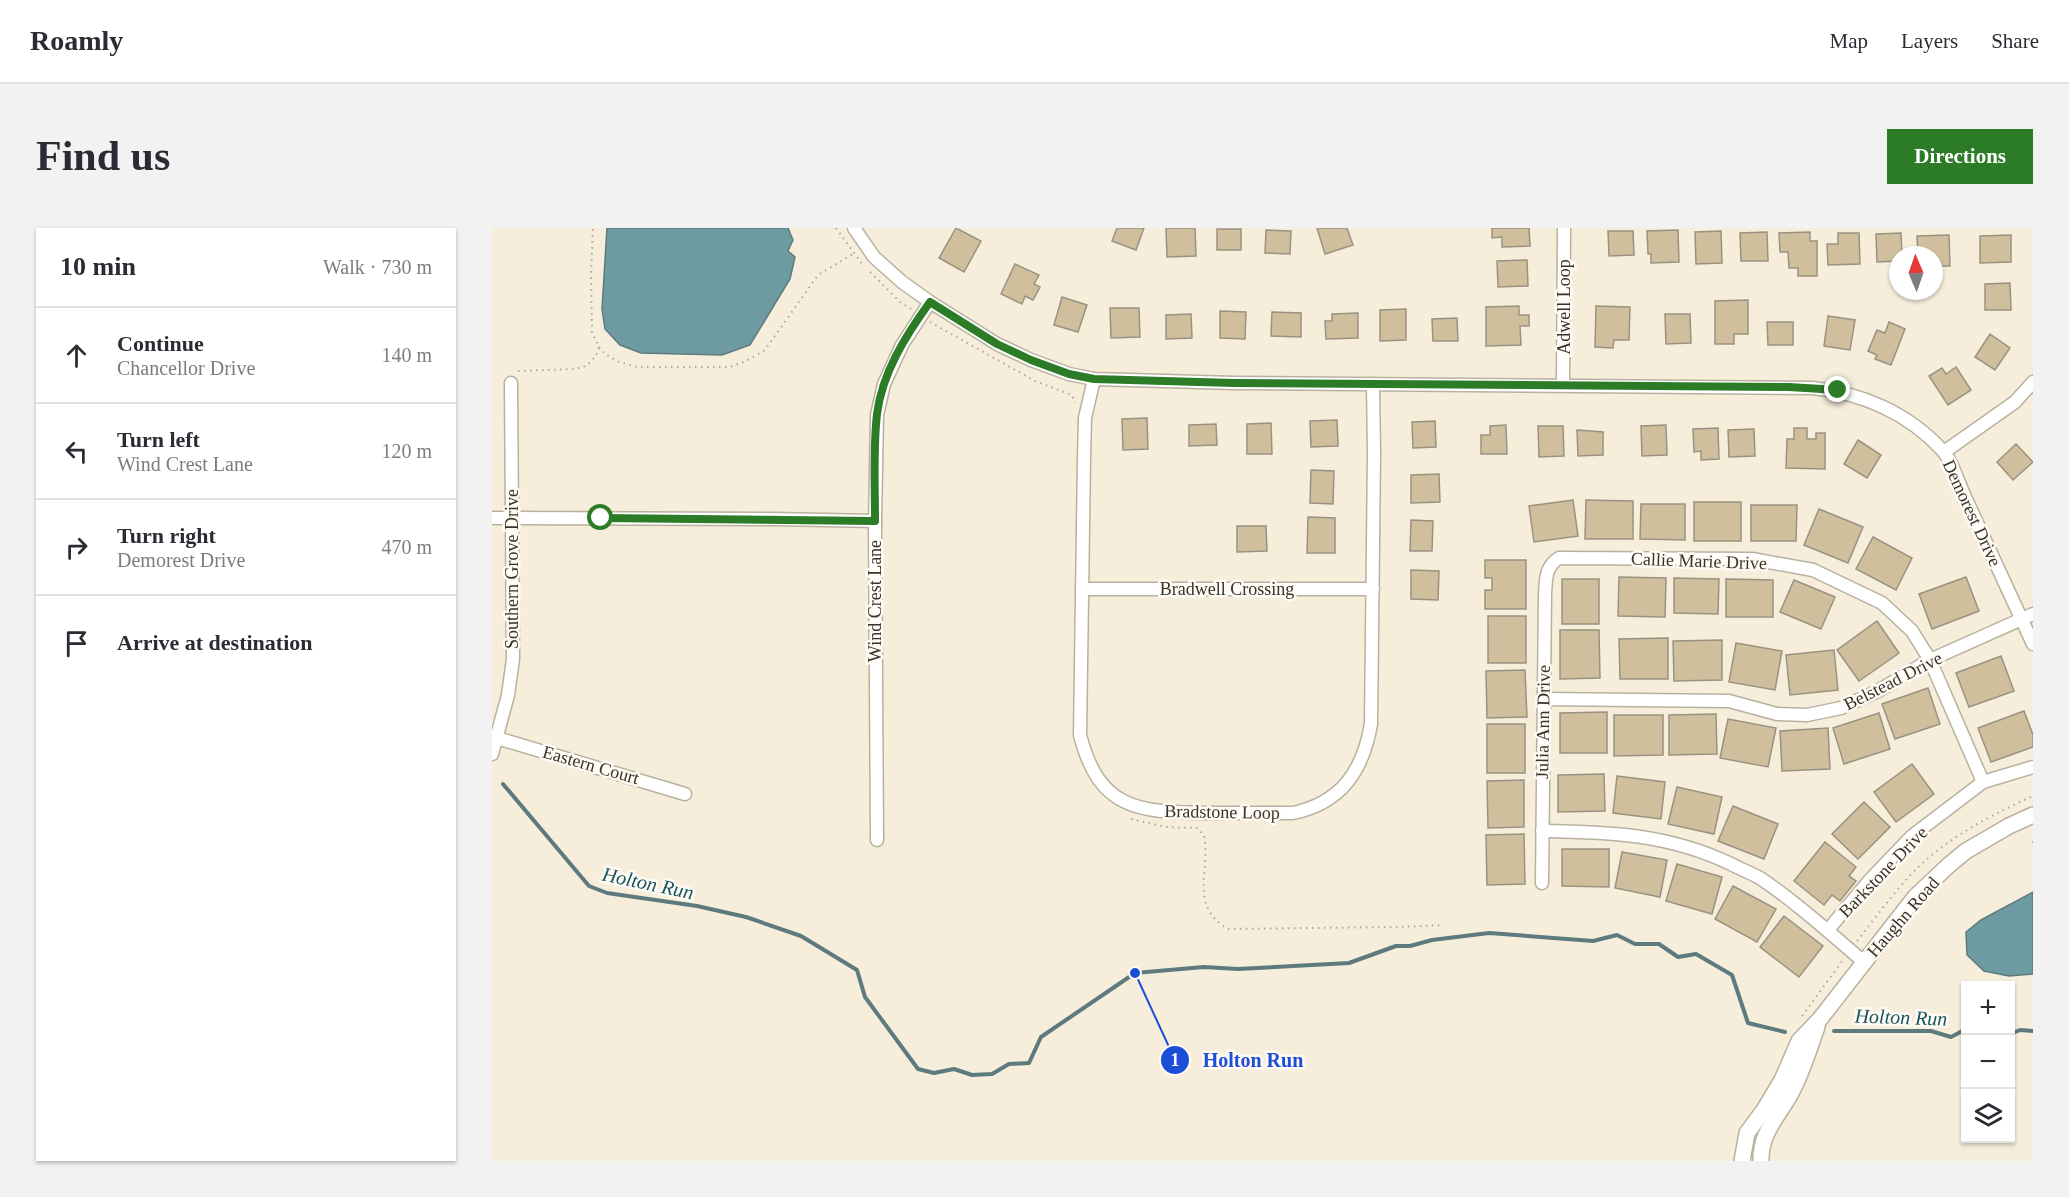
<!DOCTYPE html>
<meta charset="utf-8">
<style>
:root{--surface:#fff;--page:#f2f2f3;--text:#2b2b33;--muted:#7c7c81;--line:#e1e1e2;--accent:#2c7c27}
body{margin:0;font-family:Georgia,serif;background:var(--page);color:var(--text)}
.controls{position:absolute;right:18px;bottom:18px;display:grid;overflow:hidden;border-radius:0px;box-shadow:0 2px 4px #0004}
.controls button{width:54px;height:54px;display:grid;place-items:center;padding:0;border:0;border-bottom:2px solid var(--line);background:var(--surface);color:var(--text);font:30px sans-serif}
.compass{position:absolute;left:1397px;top:18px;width:54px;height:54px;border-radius:50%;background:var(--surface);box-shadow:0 2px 4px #0004;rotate:358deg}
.stop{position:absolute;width:18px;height:18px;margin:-14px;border:4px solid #2c7c27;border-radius:50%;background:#fff}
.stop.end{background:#2c7c27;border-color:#fff;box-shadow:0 2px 6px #0008}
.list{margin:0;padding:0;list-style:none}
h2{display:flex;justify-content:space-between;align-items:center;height:78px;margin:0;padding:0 24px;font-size:26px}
h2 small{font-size:20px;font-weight:400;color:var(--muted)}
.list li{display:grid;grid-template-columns:39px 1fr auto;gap:18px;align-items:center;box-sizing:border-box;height:96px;padding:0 24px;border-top:2px solid var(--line)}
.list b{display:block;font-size:22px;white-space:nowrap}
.list p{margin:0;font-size:20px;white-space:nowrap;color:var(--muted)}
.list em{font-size:20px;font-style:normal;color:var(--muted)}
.icon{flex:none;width:33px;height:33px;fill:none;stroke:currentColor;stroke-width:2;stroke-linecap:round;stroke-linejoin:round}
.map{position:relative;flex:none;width:1541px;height:933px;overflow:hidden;border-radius:0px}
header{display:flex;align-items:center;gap:36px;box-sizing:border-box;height:84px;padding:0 30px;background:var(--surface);border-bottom:2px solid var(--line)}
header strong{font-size:28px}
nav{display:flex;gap:33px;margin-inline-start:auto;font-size:21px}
.intro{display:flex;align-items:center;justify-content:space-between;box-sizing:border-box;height:144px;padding:0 36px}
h1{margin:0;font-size:42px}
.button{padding:15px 27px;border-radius:0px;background:var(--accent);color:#fff;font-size:21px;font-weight:700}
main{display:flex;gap:36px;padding:0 36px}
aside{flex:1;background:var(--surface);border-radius:0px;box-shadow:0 2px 4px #0004}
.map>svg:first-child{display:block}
.water{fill:#6e9aa1;stroke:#5d7b7e;stroke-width:1.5}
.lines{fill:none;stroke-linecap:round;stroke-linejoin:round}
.stream{stroke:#5d7b7e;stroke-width:4}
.building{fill:#cfbf9d;stroke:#9a9281;stroke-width:1.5}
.minor-casing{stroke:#b9b19f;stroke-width:15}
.tertiary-casing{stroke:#b9b19f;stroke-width:18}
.path{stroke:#ada798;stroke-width:2;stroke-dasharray:1.5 4.5;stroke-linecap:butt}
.minor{stroke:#fff;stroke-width:12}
.tertiary{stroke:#fff;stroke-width:15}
.route{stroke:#2c7c27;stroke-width:8}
.labels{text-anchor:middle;stroke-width:5;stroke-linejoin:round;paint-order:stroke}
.street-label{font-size:18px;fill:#36332c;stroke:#fffbf4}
.water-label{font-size:20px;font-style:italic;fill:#15555d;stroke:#fffbf4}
.leader{fill:none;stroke:#1d4ed8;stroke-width:2}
.callout-dot{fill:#1d4ed8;stroke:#fffbf4;stroke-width:2}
.mark-label{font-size:18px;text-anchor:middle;font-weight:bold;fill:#fff}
.callout-label{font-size:20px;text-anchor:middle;font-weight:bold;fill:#1d4ed8;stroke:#fffbf4;stroke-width:5;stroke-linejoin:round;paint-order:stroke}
</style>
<header>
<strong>Roamly</strong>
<nav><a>Map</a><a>Layers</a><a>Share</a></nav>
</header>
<div class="intro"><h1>Find us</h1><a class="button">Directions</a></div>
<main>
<aside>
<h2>10 min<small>Walk · 730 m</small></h2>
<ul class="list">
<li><svg class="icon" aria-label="ahead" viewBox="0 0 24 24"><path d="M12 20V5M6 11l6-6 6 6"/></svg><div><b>Continue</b><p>Chancellor Drive</p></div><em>140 m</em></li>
<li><svg class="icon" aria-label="left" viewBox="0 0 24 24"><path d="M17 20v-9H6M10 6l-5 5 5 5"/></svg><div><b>Turn left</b><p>Wind Crest Lane</p></div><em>120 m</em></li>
<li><svg class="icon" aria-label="right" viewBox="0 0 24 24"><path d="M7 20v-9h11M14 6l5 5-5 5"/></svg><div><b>Turn right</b><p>Demorest Drive</p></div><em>470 m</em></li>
<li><svg class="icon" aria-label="arrive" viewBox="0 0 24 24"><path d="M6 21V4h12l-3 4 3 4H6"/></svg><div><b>Arrive at destination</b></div></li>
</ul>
</aside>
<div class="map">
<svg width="1541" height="933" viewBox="0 0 1541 933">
<rect width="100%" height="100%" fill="#f6eedb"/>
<g class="water">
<path d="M115 0H296L301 12 296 23 303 29 298 51 258 117 230 127 149 125 128 117 113 101 110 81Z"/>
<path d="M1541 664V746L1517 748 1492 743 1475 727 1474 704 1489 692Z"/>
</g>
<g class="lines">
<g class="stream">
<path d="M11 556 97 658 115 665 205 678 254 689 309 708 365 742 373 769 426 841 442 845 462 841 480 847 500 846 517 836 537 835 549 809 643 745 712 739 746 741 857 735 904 718H918L940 712 997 705 1101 713 1125 707 1143 716H1167L1186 729 1204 726 1240 747 1256 795 1293 804"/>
<path d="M1342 803H1439L1459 809 1474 801"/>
<path d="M1518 806 1528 802 1541 803"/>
</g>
</g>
<g class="building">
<path d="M464 0 489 13 472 44 447 30Z"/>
<path d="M625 0H652L644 22 620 13Z"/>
<path d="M674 0H703L704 28 675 29Z"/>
<path d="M825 0H855L861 17 833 26Z"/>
<path d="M1000 0H1037L1038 18 1010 19V9L1000 10Z"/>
<rect x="725" y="1" width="24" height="21"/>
<path d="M774 2 799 3 798 26 773 25Z"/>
<path d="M1186 2 1187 34 1159 35V26H1156L1155 3Z"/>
<path d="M1116 3H1141L1142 27 1117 28Z"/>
<path d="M1229 3 1230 35 1204 36 1203 4Z"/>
<path d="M1275 4 1276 33H1249L1248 5Z"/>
<path d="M1318 4V13H1325V48H1306V40H1297L1296 24H1288L1287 5Z"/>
<path d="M1346 5H1367L1368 36 1336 37 1335 16H1346Z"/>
<path d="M1409 5 1410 27H1406V33L1385 34 1384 6Z"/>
<path d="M1457 7 1458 38H1442V27H1426L1425 8Z"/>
<path d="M1519 7V34L1488 35V8Z"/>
<path d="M1035 32 1036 58 1006 59 1005 33Z"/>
<path d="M523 36 547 47 542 56 548 59 541 72 533 68 530 76 509 66Z"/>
<path d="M1518 55 1519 82H1493V56Z"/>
<path d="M570 69 595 77 586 104 562 97Z"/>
<path d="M1256 72V106H1242V116H1223V73Z"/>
<path d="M1027 78V87H1037V98H1028L1029 117 994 118V79Z"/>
<path d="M1104 78 1138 79 1137 112H1122L1121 120 1103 119Z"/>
<path d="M618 80H647L648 109 619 110Z"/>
<path d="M914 81V112L888 113V82Z"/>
<path d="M728 83 754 84 753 111 728 110Z"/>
<path d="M780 84 809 85V109L779 108Z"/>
<path d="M866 85V110L834 111 833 93H840V86Z"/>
<path d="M699 86 700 110 674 111V87Z"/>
<path d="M1173 86H1198L1199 115 1174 116Z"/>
<path d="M1336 88 1363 92 1358 122 1332 118Z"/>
<path d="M965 90 966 113H941L940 91Z"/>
<path d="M1275 94H1301V117H1276Z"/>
<path d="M1397 94 1413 101 1399 137 1383 131 1385 127 1376 123 1385 102 1393 105Z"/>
<path d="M1498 106 1518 120 1503 142 1483 129Z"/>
<path d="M1464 139 1479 162 1456 177 1437 148 1450 140 1454 146Z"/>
<path d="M655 190 656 221 631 222 630 191Z"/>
<path d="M845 192 846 218 819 219 818 193Z"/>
<path d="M943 193 944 219 921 220 920 194Z"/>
<path d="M779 195 780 226H755V196Z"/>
<path d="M724 196 725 217 697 218V197Z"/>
<path d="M1014 197 1015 226H989V207H998V198Z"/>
<path d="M1174 197 1175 227 1150 228 1149 198Z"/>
<path d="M1046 198H1071L1072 228 1047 229Z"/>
<path d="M1226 200 1227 231 1209 232V223L1202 224 1201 201Z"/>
<path d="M1302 200H1315V211H1324V205H1333V241L1294 240 1295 211H1302Z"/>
<path d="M1262 201 1263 228 1237 229 1236 202Z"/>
<path d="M1085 202 1111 204V227L1086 228Z"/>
<path d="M1366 212 1389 227 1375 250 1352 236Z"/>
<path d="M1524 216 1541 234 1521 252 1505 234Z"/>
<path d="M819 242 842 243 841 276 818 275Z"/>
<path d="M947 246 948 274 919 275V247Z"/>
<path d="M1081 272 1086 308 1042 314 1037 278Z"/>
<path d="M1094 272 1141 273V311H1093Z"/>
<rect x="1202" y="274" width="47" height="39"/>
<path d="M1149 276H1193V312L1148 311Z"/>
<path d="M1259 277H1305L1304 313H1259Z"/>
<path d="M1327 281 1371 299 1356 335 1312 317Z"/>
<path d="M816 289 843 290V325H815Z"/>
<path d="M919 292 941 293 940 323H918Z"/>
<path d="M745 298H774L775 323 745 324Z"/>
<path d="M1381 309 1420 330 1404 362 1364 341Z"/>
<path d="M993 332H1034V381H993V362H1000V350H993Z"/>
<path d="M919 342 947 343 946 372 919 371Z"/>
<path d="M1127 349 1174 350 1173 389 1126 388Z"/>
<path d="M1474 349 1487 383 1440 401 1427 366Z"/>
<path d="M1182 350 1227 351 1226 386 1182 385Z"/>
<rect x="1070" y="351" width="37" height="45"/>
<path d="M1234 351 1281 352V389H1234Z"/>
<path d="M1302 352 1343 369 1329 401 1288 384Z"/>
<rect x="996" y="388" width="38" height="47"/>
<path d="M1385 393 1407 425 1367 453 1345 422Z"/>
<path d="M1068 402H1107L1108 450 1068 451Z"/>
<path d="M1176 410V451H1128L1127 411Z"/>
<path d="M1230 412V452L1182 453 1181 413Z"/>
<path d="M1244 415 1290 423 1283 462 1237 454Z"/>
<path d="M1342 422 1346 462 1298 467 1294 427Z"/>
<path d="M1509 428 1522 463 1477 479 1464 445Z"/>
<path d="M1033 442 1035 489 995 490 994 443Z"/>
<path d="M1436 460 1448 496 1403 511 1390 476Z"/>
<path d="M1532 483 1541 507V519L1499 534 1486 500Z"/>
<path d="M1115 484V525H1068V485Z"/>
<path d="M1387 485 1398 521 1352 536 1341 500Z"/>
<path d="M1224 486 1225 526 1177 527V487Z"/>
<path d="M1122 487H1171V527L1122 528Z"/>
<path d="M1236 491 1284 500 1276 539 1228 530Z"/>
<rect x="995" y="496" width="38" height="49"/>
<path d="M1336 500 1338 541 1290 543 1288 503Z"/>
<path d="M1420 536 1442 566 1404 594 1382 564Z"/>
<path d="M1112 546 1113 583 1066 584V547Z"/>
<path d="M1125 548 1173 554 1169 591 1121 585Z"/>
<path d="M1032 552V599L996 600 995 553Z"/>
<path d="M1185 559 1230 569 1222 606 1176 596Z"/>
<path d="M1372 574 1398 599 1366 631 1340 606Z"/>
<path d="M1241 578 1286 596 1272 631 1226 613Z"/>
<path d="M1032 606 1033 656 995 657 994 607Z"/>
<path d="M1333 614 1364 639 1357 648 1364 653 1348 673 1340 667 1332 677 1302 653Z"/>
<path d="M1070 621H1117V659L1070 658Z"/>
<path d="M1130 624 1175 632 1168 669 1123 660Z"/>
<path d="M1185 636 1230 649 1220 686 1174 673Z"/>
<path d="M1241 658 1284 681 1265 714 1223 691Z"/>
<path d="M1292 688 1331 718 1307 749 1268 719Z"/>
</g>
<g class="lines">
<g class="minor-casing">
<g id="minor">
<path d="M362 0 382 29 410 54 438 74 505 116 539 132 577 146 602 151 742 155 1321 160C1370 165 1416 185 1450 222 1460 232 1467 257 1474 271 1496 319 1519 368 1541 416"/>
<path d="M602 151 593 190 592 229 588 507C607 581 645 584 713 585 742 585 772 585 801 585 849 575 871 543 879 496L882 225 881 156"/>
<path d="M1071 157 1072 0"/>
<path d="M1452 224 1523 174 1541 154"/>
<path d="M0 290 282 291 383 293"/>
<path d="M590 361H881"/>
<path d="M1051 471 1237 473 1285 486 1315 487 1349 480 1386 463 1438 432 1541 386"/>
<path d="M5 510 193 566"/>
<path d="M0 526 16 467 21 431 19 155"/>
<path d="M1050 603C1119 604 1176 606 1239 636 1248 641 1259 645 1268 650 1305 675 1338 705 1372 734"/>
<path d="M385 612 383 293 385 187 392 156 410 117 438 74"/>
<path d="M1050 655 1053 366C1054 351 1053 339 1067 330L1260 331 1321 342 1390 375 1420 403 1438 432 1491 554"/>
<path d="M1336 702 1377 653 1420 608 1491 554 1541 539"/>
</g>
</g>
<g class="tertiary-casing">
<g id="tertiary">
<path d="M1250 933 1255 905 1272 882 1290 852 1307 813 1328 791 1423 669 1457 637 1474 623 1517 598 1541 587"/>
<path d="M1269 933C1268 905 1286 889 1299 865 1310 845 1317 821 1325 799"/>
</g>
</g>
<g class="path">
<path d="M344 0 370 36"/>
<path d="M378 44 408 74 419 81"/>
<path d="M438 94 543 153 580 167 583 175"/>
<path d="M107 119 113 126 127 134 145 139H238L254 133 273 122 326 47 361 26"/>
<path d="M26 143 83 141 94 138 104 128 107 119 100 104 99 47 101 0"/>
<path d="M639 591 674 599 705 600 712 607C719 644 696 677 736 701L903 699 951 697"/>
<path d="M1541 613V616"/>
<path d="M1365 713C1390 682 1413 647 1445 623 1474 600 1508 583 1541 568"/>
<path d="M1310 788 1351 732"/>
</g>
<use href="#minor" class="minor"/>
<use href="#tertiary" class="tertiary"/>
</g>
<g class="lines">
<path class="route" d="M109 290 383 293C383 259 381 220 385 186 390 145 414 107 438 74L505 116 539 132 577 146 602 151 742 155 1297 159 1346 162"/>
</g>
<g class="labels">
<g class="street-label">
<text transform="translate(1072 79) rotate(-90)" y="6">Adwell Loop</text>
<text transform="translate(1480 285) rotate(65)" y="6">Demorest Drive</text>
<text transform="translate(1207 333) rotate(2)" y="6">Callie Marie Drive</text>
<text transform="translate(20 341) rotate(-90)" y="6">Southern Grove Drive</text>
<text x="735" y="367">Bradwell Crossing</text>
<text transform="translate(383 373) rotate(-90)" y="6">Wind Crest Lane</text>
<text transform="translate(1401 453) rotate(-27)" y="6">Belstead Drive</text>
<text transform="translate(1051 494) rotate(-89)" y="6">Julia Ann Drive</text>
<text transform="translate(99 537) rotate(16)" y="6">Eastern Court</text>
<text transform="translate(730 584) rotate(1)" y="6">Bradstone Loop</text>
<text transform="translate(1391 644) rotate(-46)" y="6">Barkstone Drive</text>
<text transform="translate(1411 689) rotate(-49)" y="6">Haughn Road</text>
</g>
<g class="water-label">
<text transform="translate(156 655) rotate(12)" y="7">Holton Run</text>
<text transform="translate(1409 789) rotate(2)" y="7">Holton Run</text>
</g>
</g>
<path class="leader" d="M643 745L683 832"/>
<g class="callout-dot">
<circle cx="643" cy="745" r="6"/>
<circle cx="683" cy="832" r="15"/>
</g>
<g class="mark-label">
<text x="683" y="838">1</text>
</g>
<g class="callout-label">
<text x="761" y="839">Holton Run</text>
</g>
</svg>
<div class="controls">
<button>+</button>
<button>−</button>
<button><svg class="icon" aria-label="layers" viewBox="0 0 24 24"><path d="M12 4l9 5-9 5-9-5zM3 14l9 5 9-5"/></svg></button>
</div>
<svg class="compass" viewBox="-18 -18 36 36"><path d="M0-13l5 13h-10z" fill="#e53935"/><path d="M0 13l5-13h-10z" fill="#7c7c81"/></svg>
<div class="stop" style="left:109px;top:290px"></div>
<div class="stop end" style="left:1346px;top:162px"></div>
</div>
</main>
